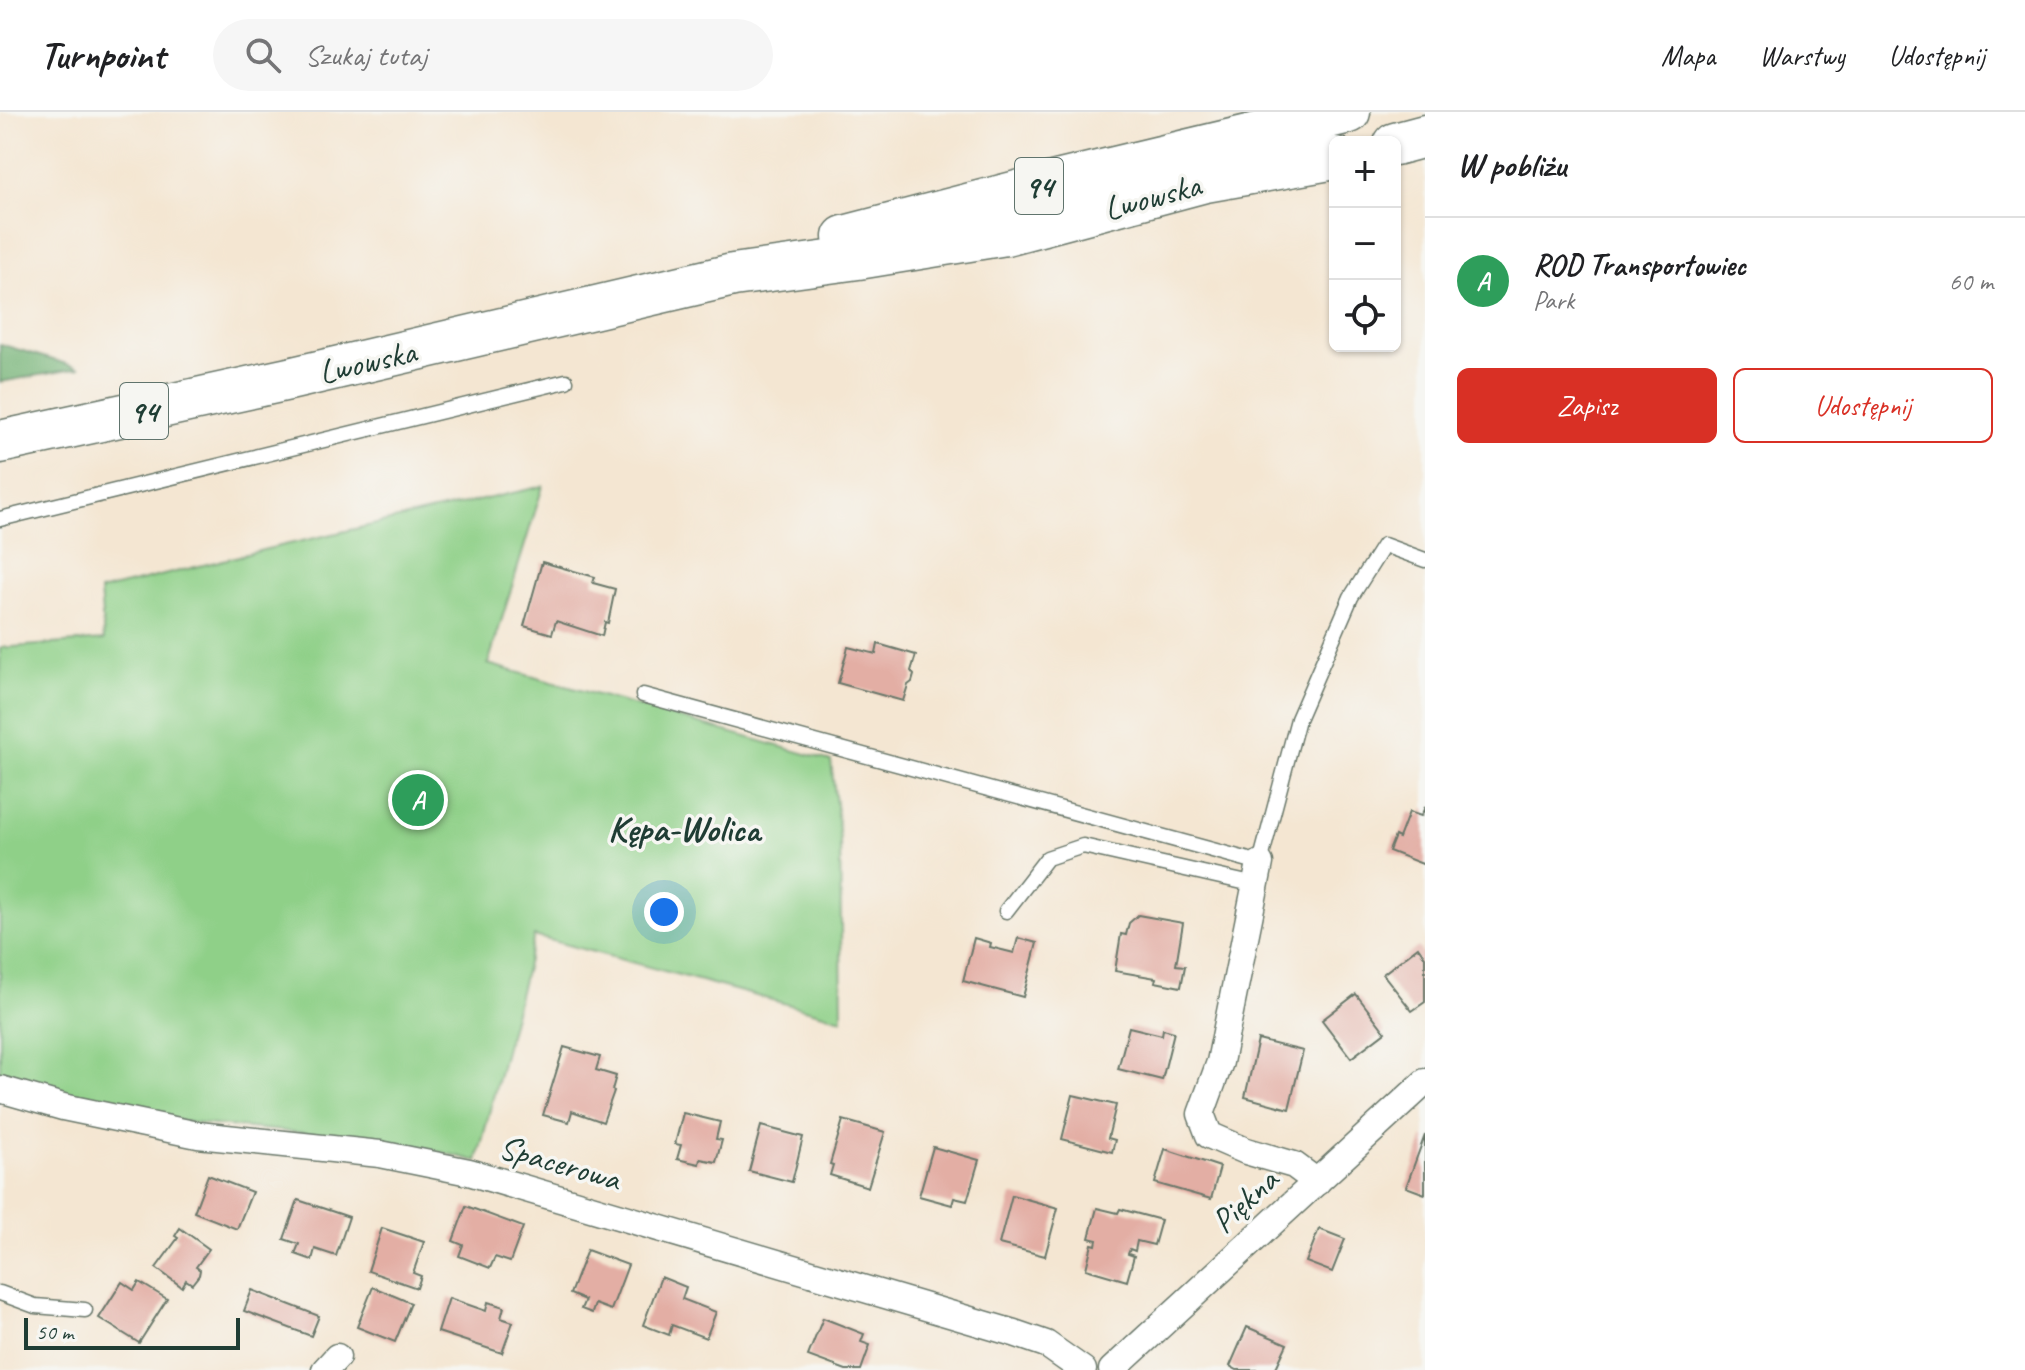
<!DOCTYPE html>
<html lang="pl">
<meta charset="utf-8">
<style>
:root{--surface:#fff;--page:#f6f6f6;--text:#202124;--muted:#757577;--line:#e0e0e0;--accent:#d93025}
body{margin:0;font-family:Caveat,sans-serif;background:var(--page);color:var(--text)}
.controls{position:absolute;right:24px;top:24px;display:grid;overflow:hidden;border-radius:12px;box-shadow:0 2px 6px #0004}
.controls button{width:72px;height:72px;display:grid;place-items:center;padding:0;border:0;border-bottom:2px solid var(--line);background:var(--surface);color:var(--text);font:40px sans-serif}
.scale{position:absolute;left:24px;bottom:20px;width:216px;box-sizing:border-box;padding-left:8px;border:4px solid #1f3d34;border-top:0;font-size:22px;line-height:28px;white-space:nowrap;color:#1f3d34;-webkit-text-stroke:6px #f6f6f2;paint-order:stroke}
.you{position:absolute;left:664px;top:800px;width:28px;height:28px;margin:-20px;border:6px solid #fff;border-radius:50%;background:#1a73e8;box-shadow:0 0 0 12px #1a73e833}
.badge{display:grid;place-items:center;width:52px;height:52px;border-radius:50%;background:var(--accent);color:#fff;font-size:26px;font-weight:700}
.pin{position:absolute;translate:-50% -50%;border:4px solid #fff;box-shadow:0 2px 8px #0006}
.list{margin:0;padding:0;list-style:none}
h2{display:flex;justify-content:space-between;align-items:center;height:104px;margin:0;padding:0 32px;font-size:34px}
h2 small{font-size:26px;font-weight:400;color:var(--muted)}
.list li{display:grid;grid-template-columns:52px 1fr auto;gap:24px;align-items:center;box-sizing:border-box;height:128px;padding:0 32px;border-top:2px solid var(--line)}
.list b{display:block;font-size:30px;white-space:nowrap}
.list p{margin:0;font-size:26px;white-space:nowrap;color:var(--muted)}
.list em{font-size:26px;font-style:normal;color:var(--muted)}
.actions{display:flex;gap:16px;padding:24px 32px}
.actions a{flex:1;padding:18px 0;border:2px solid var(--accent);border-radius:12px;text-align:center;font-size:28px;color:var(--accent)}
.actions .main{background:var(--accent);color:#fff}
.icon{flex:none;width:44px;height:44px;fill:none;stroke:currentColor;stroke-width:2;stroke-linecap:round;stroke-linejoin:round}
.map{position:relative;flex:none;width:1425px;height:1258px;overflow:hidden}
header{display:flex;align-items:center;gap:48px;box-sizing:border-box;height:112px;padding:0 40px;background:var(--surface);border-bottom:2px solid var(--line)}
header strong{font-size:38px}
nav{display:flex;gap:44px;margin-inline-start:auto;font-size:28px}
.search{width:560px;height:72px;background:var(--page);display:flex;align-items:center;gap:20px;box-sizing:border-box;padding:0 28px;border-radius:44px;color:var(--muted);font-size:30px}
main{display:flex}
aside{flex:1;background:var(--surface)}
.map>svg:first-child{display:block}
.green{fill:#8fd088;stroke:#57865e;stroke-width:2}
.forest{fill:#73b274;stroke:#497854;stroke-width:2}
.building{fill:#e3aea4}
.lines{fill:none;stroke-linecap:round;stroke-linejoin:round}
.lane-casing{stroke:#6a786b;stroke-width:17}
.street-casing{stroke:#6a786b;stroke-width:29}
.primary-casing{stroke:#6a786b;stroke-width:45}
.lane{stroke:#fff;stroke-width:14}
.street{stroke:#fff;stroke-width:26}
.primary{stroke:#fff;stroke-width:42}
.labels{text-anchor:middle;stroke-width:7;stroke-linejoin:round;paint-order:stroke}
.shield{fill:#f6f6f2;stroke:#60746d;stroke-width:2}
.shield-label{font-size:32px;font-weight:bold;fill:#1f3d34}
.street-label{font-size:34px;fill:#1f3d34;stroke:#f6f6f2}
.neighbourhood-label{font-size:36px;font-weight:bold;fill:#1f3d34;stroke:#f6f6f2}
</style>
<header>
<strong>Turnpoint</strong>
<div class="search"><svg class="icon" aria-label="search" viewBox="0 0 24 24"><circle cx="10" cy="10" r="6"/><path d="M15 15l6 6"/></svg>Szukaj tutaj</div>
<nav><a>Mapa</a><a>Warstwy</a><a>Udostępnij</a></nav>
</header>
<main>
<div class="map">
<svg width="1425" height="1258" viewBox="0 0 1425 1258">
<rect width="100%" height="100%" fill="#f6f6f2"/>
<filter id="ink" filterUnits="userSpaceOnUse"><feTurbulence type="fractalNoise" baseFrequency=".0125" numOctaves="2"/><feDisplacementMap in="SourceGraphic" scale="16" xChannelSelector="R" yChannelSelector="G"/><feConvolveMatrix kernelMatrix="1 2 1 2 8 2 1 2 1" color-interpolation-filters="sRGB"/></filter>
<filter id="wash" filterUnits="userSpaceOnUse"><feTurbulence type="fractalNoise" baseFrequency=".006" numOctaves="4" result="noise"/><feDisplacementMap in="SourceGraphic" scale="32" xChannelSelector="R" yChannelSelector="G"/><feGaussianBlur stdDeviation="1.8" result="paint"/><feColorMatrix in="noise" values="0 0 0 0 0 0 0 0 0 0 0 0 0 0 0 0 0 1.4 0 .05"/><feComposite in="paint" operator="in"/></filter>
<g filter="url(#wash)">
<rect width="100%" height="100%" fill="#f4e6d2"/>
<path class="green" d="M543 374 488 552 831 649 840 728 842 907 534 824 477 1049 420 1035 341 1024 192 1011 106 995 0 966V536L104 528 100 479 267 437Z"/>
<path class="forest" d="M0 232 80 256 0 270Z"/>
<g id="blocks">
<g class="building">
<path d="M542 450 595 465 593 471 615 477 608 511 605 510 602 524 556 509 552 522 524 514Z"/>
<path d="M878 532 916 543 911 559 914 563 912 570 908 573 903 589 838 571 848 535 876 542Z"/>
<path d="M1425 695V753L1389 739 1395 724 1399 726 1409 700 1421 704Z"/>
<path d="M1138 803 1183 811 1176 853 1185 854 1181 875 1155 870 1156 866 1115 859 1121 822 1126 823 1129 811Z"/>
<path d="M974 826 991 831 990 835 1014 841 1018 826 1037 831 1023 885 963 869Z"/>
<path d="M1418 835 1425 845V890L1412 899 1383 862Z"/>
<path d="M1356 882 1385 920 1351 946 1322 908Z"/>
<path d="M1129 915 1162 923 1163 917 1174 920 1162 968 1118 957Z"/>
<path d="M1258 928 1303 939 1289 997 1245 985Z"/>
<path d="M564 935 600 945 596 958 616 964 612 978 614 979 603 1010 572 999 569 1010 543 1003Z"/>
<path d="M1073 983 1116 993 1108 1026 1115 1028 1112 1040 1062 1027Z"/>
<path d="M683 1001 720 1010 716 1027 722 1028 716 1050 700 1047 699 1052 677 1047 681 1033 675 1032Z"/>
<path d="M843 1008 885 1020 868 1075 830 1063 833 1053 830 1052Z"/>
<path d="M761 1014 803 1025 792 1070 749 1059Z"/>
<path d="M1425 1023V1082L1406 1075Z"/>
<path d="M933 1035 979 1048 967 1089 954 1086 952 1093 919 1084Z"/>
<path d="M1165 1037 1220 1055 1211 1087 1155 1071Z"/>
<path d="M208 1063 252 1080 237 1117 194 1100Z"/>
<path d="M1012 1083 1058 1096 1045 1144 999 1132Z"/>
<path d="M298 1088 349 1105 336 1144 315 1137 312 1148 295 1142 299 1132 284 1127Z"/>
<path d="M466 1094 523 1115 510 1150 495 1145 490 1156 459 1144 463 1133 453 1129Z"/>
<path d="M1097 1096 1118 1101 1120 1097 1161 1108 1154 1133 1137 1129 1135 1139 1130 1137 1128 1142 1134 1144 1127 1169 1086 1157 1092 1132 1096 1133 1097 1128 1089 1126Z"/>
<path d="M180 1116 209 1137 196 1155 200 1158 199 1163 192 1172 186 1168 182 1175 156 1156 178 1126 175 1124Z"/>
<path d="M382 1116 424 1130 413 1161 421 1164 417 1176 368 1159Z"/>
<path d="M1319 1117 1345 1127 1332 1160 1306 1150Z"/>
<path d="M587 1138 628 1153 611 1198 595 1192 592 1201 581 1197 585 1188 570 1182Z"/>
<path d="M661 1165 686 1175 682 1187 716 1200 706 1226 672 1213 669 1223 643 1213Z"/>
<path d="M122 1170 134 1178 139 1170 167 1187 139 1231 99 1206Z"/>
<path d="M373 1175 411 1191 395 1230 357 1215Z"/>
<path d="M252 1178 319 1204 311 1224 244 1199Z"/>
<path d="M449 1186 486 1199 488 1190 504 1195 501 1206 513 1210 502 1241 438 1220Z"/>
<path d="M823 1206 864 1222 861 1230 870 1233 861 1258H846L808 1244Z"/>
<path d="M1247 1215 1287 1232 1275 1258H1237L1230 1254Z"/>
</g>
</g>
</g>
<g filter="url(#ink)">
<use href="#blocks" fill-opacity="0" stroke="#6a786b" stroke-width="2"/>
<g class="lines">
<g class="lane-casing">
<g id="lane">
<path d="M0 407 566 269"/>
<path d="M643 583 1260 751 1298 607 1351 485 1384 433 1425 448"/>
<path d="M1006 799 1047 746 1083 734 1256 773"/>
<path d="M0 1181 35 1194 85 1198"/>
</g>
</g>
<g class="street-casing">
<g id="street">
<path d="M1260 751 1220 950 1201 1002 1209 1023 1246 1039 1294 1053 1317 1070"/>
<path d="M0 977 63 995 198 1023 380 1042 469 1060 1014 1221 1046 1232 1083 1258"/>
<path d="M325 1258 337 1245"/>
<path d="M1112 1258 1425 970"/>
</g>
</g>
<g class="primary-casing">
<g id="primary">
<path d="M1395 32 1425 24"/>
<path d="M844 125 1056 70 1349 0"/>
<path d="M0 330 289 267 733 163 858 146 1006 122 1205 69 1335 46"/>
</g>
</g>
<use href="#lane" class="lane"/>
<use href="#street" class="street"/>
<use href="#primary" class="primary"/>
</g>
</g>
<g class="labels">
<g class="shield">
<rect x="1015" y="46" width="48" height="56" rx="6"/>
<rect x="120" y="271" width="48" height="56" rx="6"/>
</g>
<g class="shield-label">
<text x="1039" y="85">94</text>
<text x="144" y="310">94</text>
</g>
<g class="street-label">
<text transform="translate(1152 84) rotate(-15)" y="12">Lwowska</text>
<text transform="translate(367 249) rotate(-13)" y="12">Lwowska</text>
<text transform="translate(560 1050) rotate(16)" y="12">Spacerowa</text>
<text transform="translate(1244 1088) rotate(-43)" y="12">Piękna</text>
</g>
<g class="neighbourhood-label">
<text x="684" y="729">Kępa-Wolica</text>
</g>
</g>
</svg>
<div class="controls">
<button>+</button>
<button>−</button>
<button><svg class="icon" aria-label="locate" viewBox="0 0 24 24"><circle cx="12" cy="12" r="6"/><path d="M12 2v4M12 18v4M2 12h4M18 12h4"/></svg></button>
</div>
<div class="scale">50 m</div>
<div class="you"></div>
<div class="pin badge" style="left:418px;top:688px;background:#2e9e5b">A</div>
</div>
<aside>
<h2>W pobliżu<small></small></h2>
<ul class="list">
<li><span class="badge" style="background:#2e9e5b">A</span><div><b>ROD Transportowiec</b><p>Park</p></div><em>60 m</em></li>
</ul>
<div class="actions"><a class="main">Zapisz</a><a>Udostępnij</a></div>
</aside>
</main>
